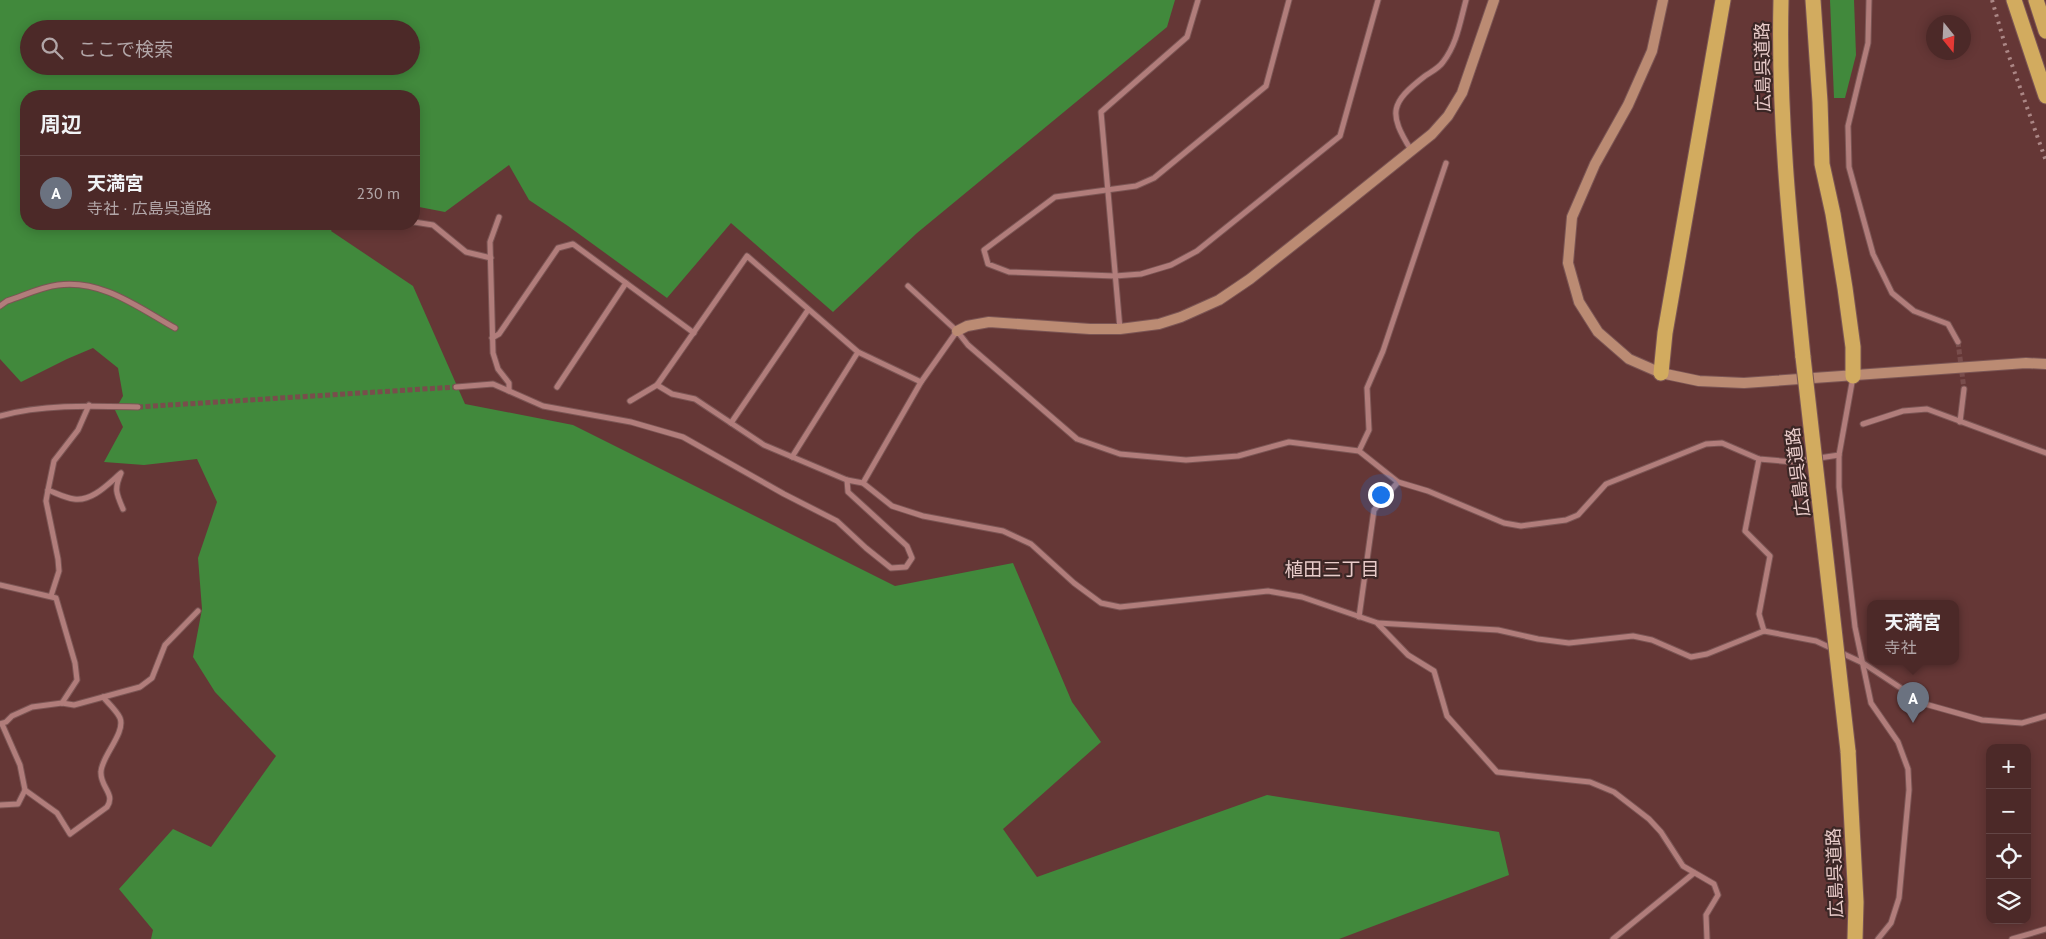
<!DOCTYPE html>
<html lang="ja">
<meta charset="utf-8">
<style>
:root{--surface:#4c2928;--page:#563534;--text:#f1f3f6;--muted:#b2a6a8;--line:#634545;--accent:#8bbbb9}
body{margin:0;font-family:"PT Sans","Noto Sans JP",sans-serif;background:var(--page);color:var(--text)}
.controls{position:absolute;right:15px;bottom:15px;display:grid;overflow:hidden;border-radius:10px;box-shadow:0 2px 12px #0003}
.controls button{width:45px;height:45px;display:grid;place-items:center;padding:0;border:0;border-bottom:1px solid var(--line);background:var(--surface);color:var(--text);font:25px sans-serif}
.compass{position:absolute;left:1926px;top:15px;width:45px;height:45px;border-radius:50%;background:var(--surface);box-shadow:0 2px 12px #0003;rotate:162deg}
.you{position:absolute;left:1380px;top:494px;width:18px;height:18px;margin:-12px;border:4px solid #fff;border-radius:50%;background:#1a73e8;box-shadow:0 0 0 8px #1a73e833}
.badge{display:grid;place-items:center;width:32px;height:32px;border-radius:50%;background:var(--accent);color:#fff;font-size:16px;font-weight:700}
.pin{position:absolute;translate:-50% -41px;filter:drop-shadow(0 1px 2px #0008)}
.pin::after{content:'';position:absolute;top:26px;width:18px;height:15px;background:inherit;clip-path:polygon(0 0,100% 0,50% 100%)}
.popup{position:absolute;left:1867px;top:600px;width:92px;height:65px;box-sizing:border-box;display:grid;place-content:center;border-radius:10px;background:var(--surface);filter:drop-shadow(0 1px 4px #0005);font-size:16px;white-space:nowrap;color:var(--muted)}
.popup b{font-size:19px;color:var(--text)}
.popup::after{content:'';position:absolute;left:50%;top:100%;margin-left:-10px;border:10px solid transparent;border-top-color:var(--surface)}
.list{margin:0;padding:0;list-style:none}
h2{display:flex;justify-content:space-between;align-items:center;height:65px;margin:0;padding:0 20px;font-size:21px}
h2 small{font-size:16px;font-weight:400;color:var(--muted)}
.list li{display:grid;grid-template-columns:32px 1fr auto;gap:15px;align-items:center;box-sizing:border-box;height:75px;padding:0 20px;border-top:1px solid var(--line)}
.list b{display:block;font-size:19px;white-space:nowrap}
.list p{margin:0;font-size:16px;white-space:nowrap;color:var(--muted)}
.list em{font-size:16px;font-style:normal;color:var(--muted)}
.icon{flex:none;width:28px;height:28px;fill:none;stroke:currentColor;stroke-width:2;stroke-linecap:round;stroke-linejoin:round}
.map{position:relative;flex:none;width:2046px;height:939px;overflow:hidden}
.search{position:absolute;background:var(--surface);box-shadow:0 2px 12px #0003;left:20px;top:20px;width:400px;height:55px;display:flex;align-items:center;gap:12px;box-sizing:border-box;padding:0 18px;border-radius:28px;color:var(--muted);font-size:19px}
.panel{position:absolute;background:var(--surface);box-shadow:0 2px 12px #0003;left:20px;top:90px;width:400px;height:140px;border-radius:20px}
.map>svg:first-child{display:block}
.forest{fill:#41893c;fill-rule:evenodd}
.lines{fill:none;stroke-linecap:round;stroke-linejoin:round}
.street-tunnel{stroke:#794d4c;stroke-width:5;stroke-dasharray:5 2.5;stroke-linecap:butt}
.street-casing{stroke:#7b5554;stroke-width:7}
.secondary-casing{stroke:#7b5554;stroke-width:12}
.highway-casing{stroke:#7b5554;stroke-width:17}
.street{stroke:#b17d7b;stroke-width:5}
.secondary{stroke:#bb8b73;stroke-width:10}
.highway{stroke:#d2ab5f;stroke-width:15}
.rail{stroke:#ab8685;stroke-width:4;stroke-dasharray:2.5 5;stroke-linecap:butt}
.highway-bridge-casing{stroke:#7b5554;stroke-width:17;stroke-linecap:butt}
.highway-bridge{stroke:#d2ab5f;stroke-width:15}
.labels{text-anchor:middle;stroke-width:4.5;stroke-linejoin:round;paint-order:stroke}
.street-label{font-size:18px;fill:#e8cbc9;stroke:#3b2625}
.neighbourhood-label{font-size:19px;fill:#e8cbc9;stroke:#3b2625}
</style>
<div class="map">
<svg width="2046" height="939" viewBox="0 0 2046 939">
<rect width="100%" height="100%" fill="#653736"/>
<g class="forest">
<path d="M0 0H1175L1167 27 917 233 833 312 731 223 667 298 568 226 529 200 509 165 445 212 414 206V96H26V224H335L331 231 413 286 465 404 573 425 895 586 1013 563 1072 702 1101 742 1003 829 1037 877 1267 795 1499 832 1509 875 1339 939H151L153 930 119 889 173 829 211 847 276 756 215 692 193 657 202 609 198 558 217 502 197 459 144 465 104 462 123 427 115 410 123 396 118 368 93 348 67 359 21 382 0 359ZM29 29H411V66H29Z"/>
<path d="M1830 0H1854L1856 55 1845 98H1834Z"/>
</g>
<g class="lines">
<g class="street-tunnel">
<path d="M1958 342 1964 389"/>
<path d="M138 407 456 387"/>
</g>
<g class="street-casing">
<g id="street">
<path d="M1289 0 1266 86 1154 178 1136 186 1055 197 984 250 988 264 1009 272 1115 276 1141 274 1171 265 1197 251 1340 136 1378 0"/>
<path d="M1869 0 1868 43 1848 126 1849 167 1873 254 1892 293 1914 311 1948 324 1958 342"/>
<path d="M1411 150C1388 113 1390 103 1425 76 1431 72 1439 68 1443 62 1457 44 1460 22 1466 0"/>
<path d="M499 217 490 242 493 353 498 369 509 383V391"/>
<path d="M414 222 433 225 466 252 491 258"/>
<path d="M908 286 957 331 968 345 1077 439 1120 454 1186 460 1238 456 1289 442 1359 451 1398 482 1428 491 1504 523 1521 526 1566 520 1578 515 1606 484 1706 444 1722 443 1759 459 1793 462 1839 455"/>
<path d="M0 306 7 301C23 296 41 287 58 285 102 279 139 308 175 328"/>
<path d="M1120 329 1101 112 1187 37 1198 0"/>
<path d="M492 338 499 334 558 248 573 244 694 333"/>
<path d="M1853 377 1839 455V487L1855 627 1871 703 1898 742 1908 769 1909 790 1899 898 1891 923 1878 939"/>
<path d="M657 385 672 394 695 399 764 445 847 480"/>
<path d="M456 387 493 384 543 406 631 422 683 437 784 494 837 521 866 548 891 568 906 567 912 558 907 546 848 492 847 480 863 483 921 382 957 331"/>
<path d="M557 387 626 283"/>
<path d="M630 401 657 385 747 256 858 352 921 382"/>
<path d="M0 416C44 404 93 406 138 407"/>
<path d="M1960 422 1964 389"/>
<path d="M731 423 808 310"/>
<path d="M1863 424 1903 411 1927 409 2046 453"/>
<path d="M1359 451 1369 430 1367 388 1383 351 1446 163"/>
<path d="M792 457 858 352"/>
<path d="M1759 459 1745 531 1770 556 1759 614 1764 631"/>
<path d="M863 483 892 506 923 516 1003 531 1031 544 1074 583 1101 603 1120 607 1268 591 1302 597 1378 623 1498 630 1538 639 1569 643 1633 636 1652 640 1691 657 1707 654 1764 631 1816 641 1863 663 1925 704 1982 720 2022 723 2046 716"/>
<path d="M48 490C56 493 65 498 74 499 92 502 109 483 121 473 114 489 116 493 123 509"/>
<path d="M0 585 56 598 75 663 77 680 62 703"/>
<path d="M51 596 59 571 58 559 46 501 48 490 54 461 78 430 89 405"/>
<path d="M1359 617 1374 510 1398 482"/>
<path d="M1378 624 1408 655 1434 671 1447 716 1497 772 1590 782 1614 792 1649 819 1661 832 1683 866 1714 884 1718 895 1706 915 1707 939"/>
<path d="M0 724 6 722 12 716 32 707 62 703 74 705 140 687 152 678 165 645 198 611"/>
<path d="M2 724 20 765 25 790 57 813 70 834 107 807C116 794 100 787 101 772 101 757 126 733 120 718 117 711 108 703 103 697"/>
<path d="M0 805 18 804 25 790"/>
<path d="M1613 939 1694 873"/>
<path d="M2012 939 2046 929"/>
</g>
</g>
<g class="secondary-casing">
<g id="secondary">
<path d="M1663 0 1652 51 1628 105 1595 164 1572 217 1568 263 1579 302 1598 332 1629 359 1661 373 1699 381 1744 383 2026 363 2046 364"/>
<path d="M957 331 967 326 989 322 1090 329H1120L1159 324 1181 317 1219 300 1250 279 1341 207 1432 134 1448 116 1462 93 1494 0"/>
</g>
</g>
<g class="highway-casing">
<g id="highway">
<path d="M1781 0C1778 120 1791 238 1803 357"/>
<path d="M1813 0 1820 102 1822 164 1833 214 1845 288 1853 347V376"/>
<path d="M2014 0 2046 96"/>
<path d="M2036 0 2046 31"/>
<path d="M1661 373 1665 333 1723 0"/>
<path d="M1848 751 1856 902 1855 939"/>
</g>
</g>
<use href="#street" class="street"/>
<use href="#secondary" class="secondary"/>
<use href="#highway" class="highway"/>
<path class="rail" d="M1992 0 2005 45 2046 161"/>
<g class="highway-bridge-casing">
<path id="highway-bridge" d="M1803 357 1848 751"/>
</g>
<use href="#highway-bridge" class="highway-bridge"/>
</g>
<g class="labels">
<g class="street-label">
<text transform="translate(1763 67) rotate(-91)" y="6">広島呉道路</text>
<text transform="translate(1798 472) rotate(-97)" y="6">広島呉道路</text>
<text transform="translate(1835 873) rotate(-92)" y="6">広島呉道路</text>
</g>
<g class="neighbourhood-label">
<text x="1332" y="576">植田三丁目</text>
</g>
</g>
</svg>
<div class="controls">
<button>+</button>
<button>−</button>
<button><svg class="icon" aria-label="locate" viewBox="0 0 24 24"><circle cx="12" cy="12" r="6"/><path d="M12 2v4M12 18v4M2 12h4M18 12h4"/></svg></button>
<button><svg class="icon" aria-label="layers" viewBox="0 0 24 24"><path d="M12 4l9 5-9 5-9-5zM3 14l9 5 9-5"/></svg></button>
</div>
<svg class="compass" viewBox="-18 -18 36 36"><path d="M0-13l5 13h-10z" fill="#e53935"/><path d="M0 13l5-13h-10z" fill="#b2a6a8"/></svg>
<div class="you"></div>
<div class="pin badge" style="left:1913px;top:723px;background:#6b7280">A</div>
<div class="popup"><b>天満宮</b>寺社</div>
<div class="search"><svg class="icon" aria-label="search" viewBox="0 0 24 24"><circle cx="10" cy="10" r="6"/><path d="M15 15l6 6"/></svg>ここで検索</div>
<section class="panel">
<h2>周辺<small></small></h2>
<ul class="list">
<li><span class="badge" style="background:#6b7280">A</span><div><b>天満宮</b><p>寺社 · 広島呉道路</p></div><em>230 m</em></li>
</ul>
</section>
</div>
